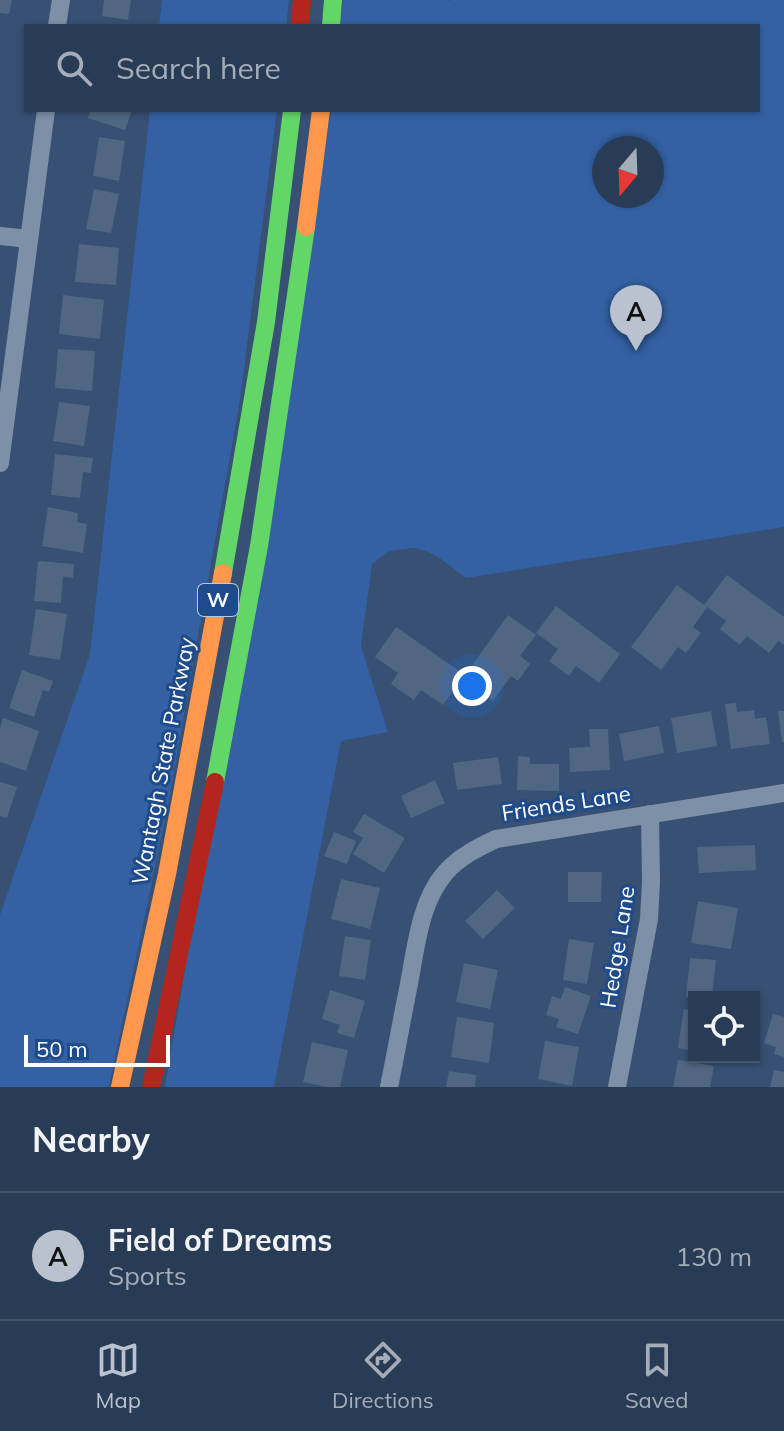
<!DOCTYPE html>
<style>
:root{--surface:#293c56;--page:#31435c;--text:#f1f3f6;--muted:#a5adb9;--line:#45566c;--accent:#b9c2ce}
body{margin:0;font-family:Mulish,sans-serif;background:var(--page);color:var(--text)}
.controls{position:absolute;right:24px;bottom:24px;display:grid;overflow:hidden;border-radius:0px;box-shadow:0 2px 6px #0004}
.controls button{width:72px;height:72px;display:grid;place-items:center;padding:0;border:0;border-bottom:2px solid var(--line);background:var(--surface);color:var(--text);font:40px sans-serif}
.compass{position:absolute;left:592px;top:136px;width:72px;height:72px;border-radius:50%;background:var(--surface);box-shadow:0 2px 6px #0004;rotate:199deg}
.scale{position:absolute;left:24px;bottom:20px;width:146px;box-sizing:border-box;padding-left:8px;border:4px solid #fff;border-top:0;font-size:22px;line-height:28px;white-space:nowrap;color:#fff;-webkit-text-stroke:6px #1e4b8c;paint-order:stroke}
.you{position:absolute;left:472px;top:686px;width:28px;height:28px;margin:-20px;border:6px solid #fff;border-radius:50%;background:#1a73e8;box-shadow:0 0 0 12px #1a73e833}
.badge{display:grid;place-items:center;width:52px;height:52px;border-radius:50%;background:var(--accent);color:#111;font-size:26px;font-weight:700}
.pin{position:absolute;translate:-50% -66px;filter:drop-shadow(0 2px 4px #0008)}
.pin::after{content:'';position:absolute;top:42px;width:28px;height:24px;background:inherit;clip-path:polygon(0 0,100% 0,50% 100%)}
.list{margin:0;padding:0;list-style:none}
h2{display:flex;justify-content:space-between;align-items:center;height:104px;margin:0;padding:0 32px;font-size:34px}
h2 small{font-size:26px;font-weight:400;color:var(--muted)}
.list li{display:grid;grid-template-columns:52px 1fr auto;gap:24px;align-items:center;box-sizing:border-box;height:128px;padding:0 32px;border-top:2px solid var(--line)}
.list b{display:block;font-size:30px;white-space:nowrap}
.list p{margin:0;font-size:26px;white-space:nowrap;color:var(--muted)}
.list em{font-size:26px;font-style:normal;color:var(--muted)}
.icon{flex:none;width:44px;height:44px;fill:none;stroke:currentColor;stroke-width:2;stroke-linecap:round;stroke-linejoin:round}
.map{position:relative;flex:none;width:784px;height:1087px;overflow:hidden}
.search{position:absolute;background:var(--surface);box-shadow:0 2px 6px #0004;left:24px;right:24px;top:24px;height:88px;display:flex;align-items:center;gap:20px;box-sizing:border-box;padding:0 28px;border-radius:0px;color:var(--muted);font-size:30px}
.sheet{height:232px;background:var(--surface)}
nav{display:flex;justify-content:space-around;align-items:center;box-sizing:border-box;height:112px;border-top:2px solid var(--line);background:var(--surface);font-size:22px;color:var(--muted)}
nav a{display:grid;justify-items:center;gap:4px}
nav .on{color:var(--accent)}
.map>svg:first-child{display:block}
.green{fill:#3361a3;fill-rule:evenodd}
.building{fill:#516682}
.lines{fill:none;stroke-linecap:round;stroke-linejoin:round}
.street{stroke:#7e90a7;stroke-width:18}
.fast{stroke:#63d668;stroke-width:18}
.slow{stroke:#ff974d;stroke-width:18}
.jam{stroke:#b3261e;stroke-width:18}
.labels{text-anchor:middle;stroke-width:6;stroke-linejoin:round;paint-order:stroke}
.shield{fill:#1e4b8c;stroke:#bcc9dc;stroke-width:2}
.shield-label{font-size:20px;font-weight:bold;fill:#fff}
.street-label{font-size:22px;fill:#fff;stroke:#1e4b8c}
</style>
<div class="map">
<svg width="784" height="1087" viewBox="0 0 784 1087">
<rect width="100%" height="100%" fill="#375073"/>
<g class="green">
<path d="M162 0H289L286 26H159Z"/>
<path d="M343 0H447L450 1V0H784V527L466 578 441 559 426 551 414 548 389 551 372 564 361 646 388 732 341 741 274 1087H165L331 110H758V26H340ZM604 148H652V196H604Z"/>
<path d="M150 110H277L240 400 168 805 109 1087H0V915L90 654Z"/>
</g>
<g class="building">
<path d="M0 0H12L9 14 0 13Z"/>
<path d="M104 0H131L128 20 102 16Z"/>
<path d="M91 110H132L125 130 88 118Z"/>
<path d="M99 137 125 141 119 181 93 176Z"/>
<path d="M94 189 119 194 111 233 86 229Z"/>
<path d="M79 244 119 248 116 285 75 282Z"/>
<path d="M63 295 104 300 100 339 59 334Z"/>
<path d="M58 349 95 351 92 391 55 388Z"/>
<path d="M59 402 90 406 84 446 53 441Z"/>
<path d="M55 454 93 458 91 473 83 472 80 498 51 495Z"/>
<path d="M48 507 78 513 77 522 87 524 83 553 42 546Z"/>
<path d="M38 561 74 564 73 578 63 577 61 603 34 601Z"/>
<path d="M727 575 784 617V645L778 641 769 653 747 636 740 645 720 629 726 621 707 607 693 627 701 633 686 653 678 647 661 670 631 647 677 585 704 605Z"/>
<path d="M556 606 620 654 599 683 576 666 569 676 549 661 558 649 536 633Z"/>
<path d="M36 609 67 614 60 660 29 655Z"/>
<path d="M508 615 536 635 520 656 530 664 518 681 511 676 493 701 462 679 443 705 421 690 414 700 391 684 398 673 375 657 396 627 465 675Z"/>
<path d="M22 670 53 681 49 692 43 690 34 717 9 708Z"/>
<path d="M736 703 737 712 754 710 755 719 766 717 770 744 731 749 725 704Z"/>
<path d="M711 711 717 746 677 753 671 718Z"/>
<path d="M778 711H784V742H782Z"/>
<path d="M3 718 39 731 26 771 0 762V728Z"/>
<path d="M659 726 664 753 624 761 619 734Z"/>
<path d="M589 729H608L610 770 570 772 569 748 590 747Z"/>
<path d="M518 756 530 757V764H559V791L517 790Z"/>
<path d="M498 757 502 784 457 790 453 763Z"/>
<path d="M435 780 445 803 411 818 401 796Z"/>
<path d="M0 782 17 787 7 818 0 816Z"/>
<path d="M364 814 405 838 384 873 353 854 363 838 353 832Z"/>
<path d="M334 832 356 841 347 864 324 856Z"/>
<path d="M755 845 756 870 699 873 697 847Z"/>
<path d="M568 872H602L601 902H568Z"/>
<path d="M341 879 380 888 370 929 331 919Z"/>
<path d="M497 890 515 908 483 939 465 921Z"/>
<path d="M698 901 738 908 731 949 691 943Z"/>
<path d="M345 936 371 940 365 980 339 976Z"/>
<path d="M569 939 594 943 587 984 563 980Z"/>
<path d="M690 958 716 960 712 997H686Z"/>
<path d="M464 963 498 970 490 1009 456 1002Z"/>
<path d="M565 987 591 996 578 1034 556 1027 559 1019 546 1015 552 996 561 999Z"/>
<path d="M330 990 365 1001 354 1038 337 1033 340 1025 322 1019Z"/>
<path d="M684 1009 694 1010V1051L678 1048Z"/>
<path d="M773 1014 784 1017V1057L774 1054 776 1047 764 1043Z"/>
<path d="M457 1017 494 1023 489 1063 451 1057Z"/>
<path d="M545 1041 579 1047 572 1086 538 1079Z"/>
<path d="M312 1042 348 1050 340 1087H327L303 1082Z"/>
<path d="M678 1060 714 1066 710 1087H673Z"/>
<path d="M774 1070 784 1072V1087H770Z"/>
<path d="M449 1071 476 1075 475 1087H446Z"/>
</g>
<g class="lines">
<g class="street">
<path d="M57 26 61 0"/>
<path d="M0 236 29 239"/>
<path d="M0 463 46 110"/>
<path d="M389 1087C396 1053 402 1018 409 984 416 947 420 902 445 873 459 857 477 848 496 839L784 793"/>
<path d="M617 1087 649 919 651 882 650 814"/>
</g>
<g class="fast">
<path d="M331 26 333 0"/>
<path d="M223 573 266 322 292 110"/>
<path d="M215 782 259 546 306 227"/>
</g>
<g class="slow">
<path d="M306 227 321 110"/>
<path d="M120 1087 167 874 223 573"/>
</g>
<g class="jam">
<path d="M300 26 302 0"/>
<path d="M151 1087 215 782"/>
</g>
</g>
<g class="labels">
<rect class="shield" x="198" y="584" width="40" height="32" rx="6"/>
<g class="shield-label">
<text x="218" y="607">W</text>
</g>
<g class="street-label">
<text transform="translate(163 761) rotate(-79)" y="8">Wantagh State Parkway</text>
<text transform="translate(566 803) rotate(-9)" y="8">Friends Lane</text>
<text transform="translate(617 947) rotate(-81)" y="8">Hedge Lane</text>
</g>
</g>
</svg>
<div class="controls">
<button><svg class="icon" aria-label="locate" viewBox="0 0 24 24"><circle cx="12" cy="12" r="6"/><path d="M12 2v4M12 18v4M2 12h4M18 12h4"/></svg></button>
</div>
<svg class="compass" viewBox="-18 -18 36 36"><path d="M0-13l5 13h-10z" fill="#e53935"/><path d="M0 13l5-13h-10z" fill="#a5adb9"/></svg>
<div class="scale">50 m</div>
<div class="you"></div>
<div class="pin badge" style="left:636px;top:351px">A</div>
<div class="search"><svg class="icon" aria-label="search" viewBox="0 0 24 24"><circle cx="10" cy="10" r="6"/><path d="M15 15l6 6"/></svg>Search here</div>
</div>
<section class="sheet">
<h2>Nearby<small></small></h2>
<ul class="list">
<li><span class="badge">A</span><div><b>Field of Dreams</b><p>Sports</p></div><em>130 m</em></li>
</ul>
</section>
<nav>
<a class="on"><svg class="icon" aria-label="map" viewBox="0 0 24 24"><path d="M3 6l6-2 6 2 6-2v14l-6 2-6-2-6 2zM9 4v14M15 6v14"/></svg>Map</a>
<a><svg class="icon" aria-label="directions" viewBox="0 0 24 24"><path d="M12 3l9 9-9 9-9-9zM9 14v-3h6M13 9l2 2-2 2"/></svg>Directions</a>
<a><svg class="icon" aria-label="saved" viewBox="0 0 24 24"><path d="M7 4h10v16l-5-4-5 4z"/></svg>Saved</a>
</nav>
